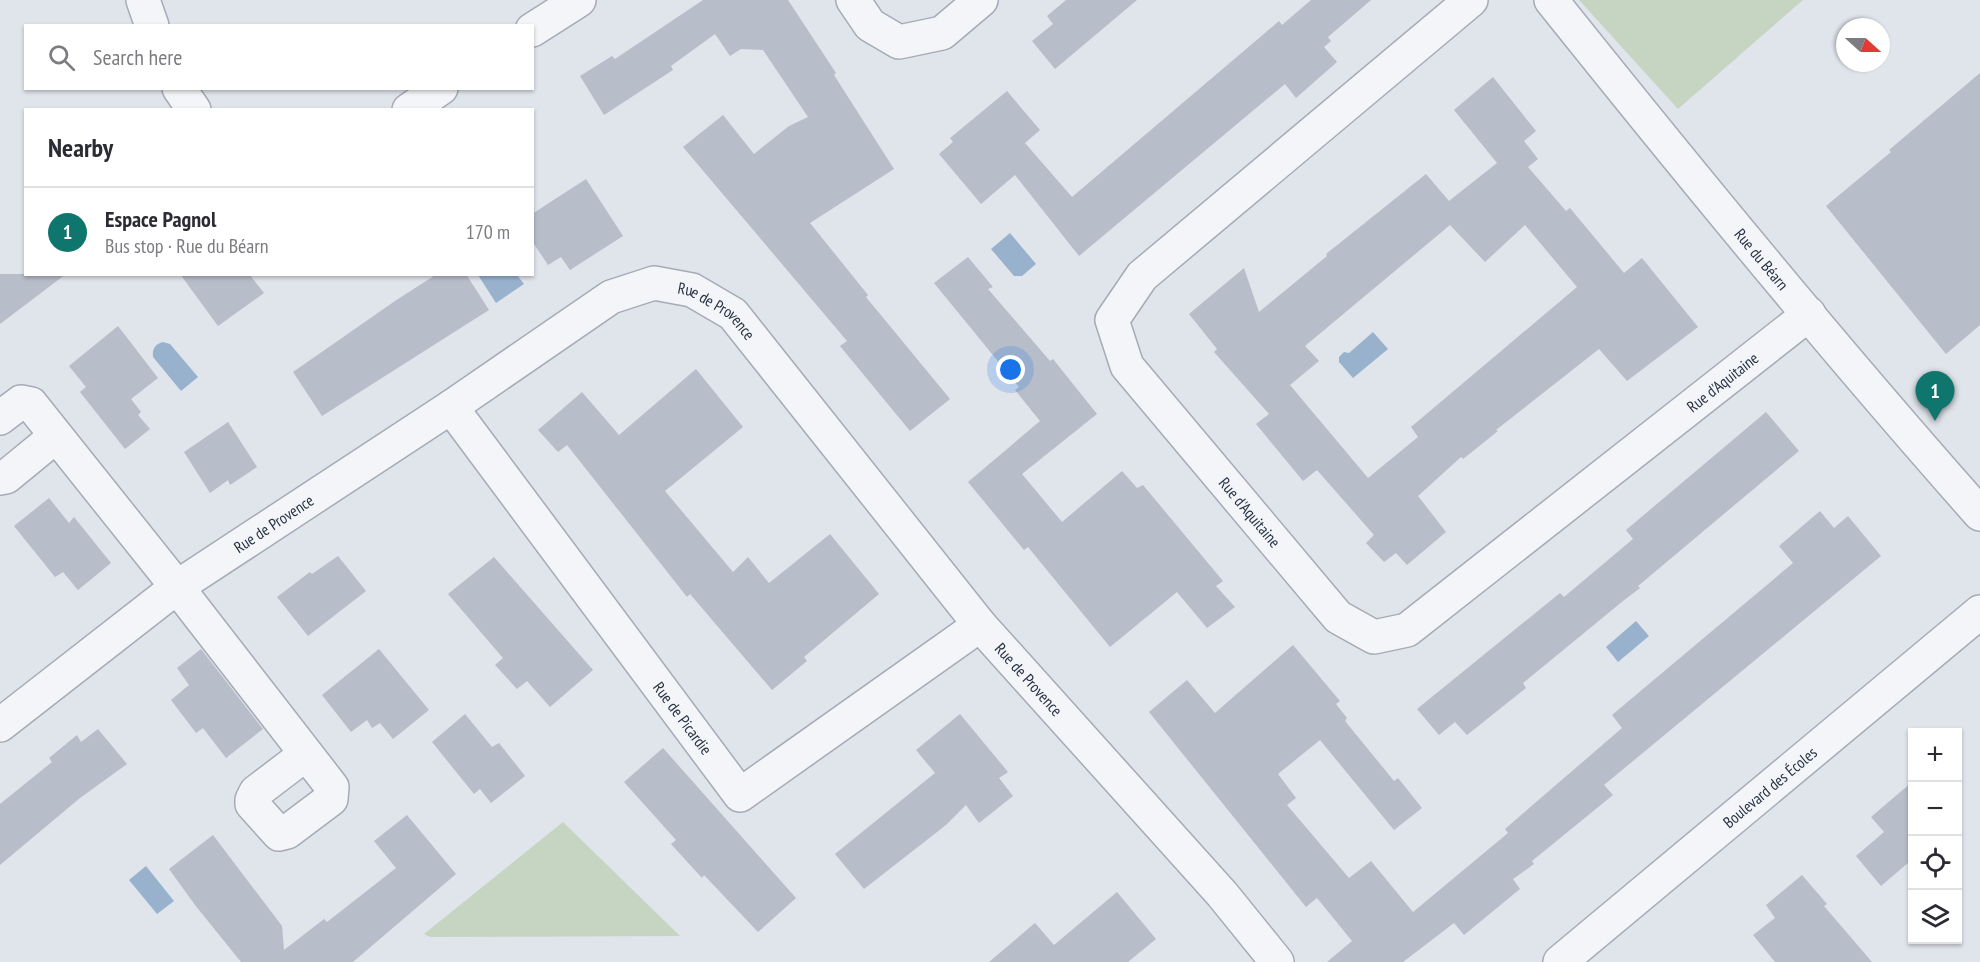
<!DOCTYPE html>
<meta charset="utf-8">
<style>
:root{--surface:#fff;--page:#f7f7f7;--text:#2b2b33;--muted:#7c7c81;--line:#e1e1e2;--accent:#0f766e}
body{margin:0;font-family:"PT Sans Narrow",sans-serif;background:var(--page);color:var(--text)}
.controls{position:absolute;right:18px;bottom:18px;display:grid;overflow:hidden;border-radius:0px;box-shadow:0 2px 4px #0004}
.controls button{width:54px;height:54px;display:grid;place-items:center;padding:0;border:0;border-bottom:2px solid var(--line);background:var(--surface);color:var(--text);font:30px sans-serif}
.compass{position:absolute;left:1836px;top:18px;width:54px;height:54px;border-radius:50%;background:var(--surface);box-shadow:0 2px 4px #0004;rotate:111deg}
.you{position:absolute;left:1011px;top:370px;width:21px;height:21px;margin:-15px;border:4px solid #fff;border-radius:50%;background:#1a73e8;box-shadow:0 0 0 9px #1a73e833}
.badge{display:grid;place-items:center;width:39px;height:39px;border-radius:50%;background:var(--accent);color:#fff;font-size:20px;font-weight:700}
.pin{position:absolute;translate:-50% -50px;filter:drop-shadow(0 2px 3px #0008)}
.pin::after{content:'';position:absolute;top:32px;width:21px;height:18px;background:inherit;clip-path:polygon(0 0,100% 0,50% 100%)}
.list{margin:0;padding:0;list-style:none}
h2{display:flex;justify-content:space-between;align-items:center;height:78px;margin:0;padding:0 24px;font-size:26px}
h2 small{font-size:20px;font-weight:400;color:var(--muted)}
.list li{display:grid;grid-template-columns:39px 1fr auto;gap:18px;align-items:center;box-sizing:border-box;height:90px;padding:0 24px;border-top:2px solid var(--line)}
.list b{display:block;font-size:22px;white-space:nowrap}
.list p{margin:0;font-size:20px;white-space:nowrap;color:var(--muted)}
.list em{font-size:20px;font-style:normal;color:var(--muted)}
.icon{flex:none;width:33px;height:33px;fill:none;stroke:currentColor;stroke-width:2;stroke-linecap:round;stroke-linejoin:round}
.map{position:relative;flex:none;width:1980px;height:962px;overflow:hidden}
.search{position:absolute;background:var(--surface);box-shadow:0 2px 4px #0004;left:24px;top:24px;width:510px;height:66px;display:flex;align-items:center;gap:15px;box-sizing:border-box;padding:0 21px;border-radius:0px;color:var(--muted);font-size:22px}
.panel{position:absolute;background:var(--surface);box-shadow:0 2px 4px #0004;left:24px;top:108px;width:510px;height:168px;border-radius:0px}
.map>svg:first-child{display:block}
.green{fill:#c6d5c1}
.water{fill:#98b2ce}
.building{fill:#b7bdc9;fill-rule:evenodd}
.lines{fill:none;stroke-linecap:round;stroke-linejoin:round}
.minor-casing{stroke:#a5abb6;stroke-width:36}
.tertiary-casing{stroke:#a5abb6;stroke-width:36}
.minor{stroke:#f4f5f8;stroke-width:33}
.tertiary{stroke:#f4f5f8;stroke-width:33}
.labels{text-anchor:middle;stroke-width:6;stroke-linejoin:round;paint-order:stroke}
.street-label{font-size:16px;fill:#273244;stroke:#f0f3f8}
</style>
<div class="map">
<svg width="1980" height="962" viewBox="0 0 1980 962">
<rect width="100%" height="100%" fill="#e0e4eb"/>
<g class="green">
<path d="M1579 0H1803L1678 109Z"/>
<path d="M563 822 680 936 430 937 424 934Z"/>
</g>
<g class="water">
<path d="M1010 233 1036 264 1022 276H1014L991 249Z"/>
<path d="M478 275H517L524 284 496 303Z"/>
<path d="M1373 332 1388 349 1353 378 1339 362V357L1344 352 1349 353Z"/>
<path d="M163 342 170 344 198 377 181 391 153 357C152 349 155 344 163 342Z"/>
<path d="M1636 621 1649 636 1618 662 1606 647Z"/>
<path d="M146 866 174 901 157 914 129 880Z"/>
</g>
<g class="building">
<path d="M703 0H788L836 73 834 75 894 169 810 223 868 295 866 297 950 399 910 431 840 346 847 341 683 147 723 115 754 154 789 126 808 117 763 50 741 49 730 56 715 34 671 66 673 70 604 115 580 76 612 56 615 59Z"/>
<path d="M1066 0H1137L1055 69 1032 41 1053 24 1047 16Z"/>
<path d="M1311 0H1371L1328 37 1331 41 1324 47 1337 62 1296 98 1285 84 1079 256 1015 175 981 204 939 154 953 142 950 138 1007 91 1040 130 1025 143 1072 197 1279 21 1282 25Z"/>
<path d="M1980 73V325L1946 354 1826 206 1891 152 1889 150Z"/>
<path d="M1493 77 1536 131 1524 141 1538 159 1528 167 1566 211 1570 208 1624 273 1642 258 1698 327 1627 381 1599 349 1496 430 1498 431 1463 459 1461 457 1418 496 1446 532 1407 565 1396 553 1384 562 1366 543 1374 535 1317 470 1303 481 1256 424 1269 414 1214 352 1217 349 1189 314 1244 268 1259 312 1327 256 1326 254 1426 174 1449 201 1497 163 1454 110ZM1450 225 1485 262 1525 225 1577 287 1411 427 1418 437 1368 478 1290 385 1319 361 1305 346Z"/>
<path d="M586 179 623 236 570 270 561 257 548 265 532 241V214Z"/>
<path d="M968 257 993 287 988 289 1050 361 1053 359 1097 414 1022 474 1062 522 1122 471 1137 488 1143 485 1223 581 1216 586 1235 607 1207 628 1177 592 1110 647 1028 547 1024 550 968 482 1040 421 1015 390 1019 387 934 283Z"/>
<path d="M0 274H66L0 324Z"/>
<path d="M180 274H249L264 293 218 326Z"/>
<path d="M437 274H466L489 310 322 416 293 372 395 301Z"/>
<path d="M118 326 158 378 131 399 141 412 138 415 150 429 125 449 80 392 86 387 69 366Z"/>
<path d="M696 369 743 427 665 491 733 572 748 557 769 583 830 534 879 594 804 657 807 661 772 690 690 594 687 597 567 445 558 452 538 430 582 392 619 435Z"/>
<path d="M1766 412 1799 451 1638 586 1640 588 1623 601 1523 683 1526 688 1467 735 1455 722 1439 735 1417 709 1560 593 1564 597 1633 539 1626 530Z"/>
<path d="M228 422 257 467 230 485 228 480 210 493 184 452Z"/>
<path d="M49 498 69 523 74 517 111 563 78 590 63 572 55 577 14 526Z"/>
<path d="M1820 511 1834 528 1848 516 1881 556 1604 785 1613 795 1532 861 1534 864 1513 879 1520 889 1464 935 1454 923 1403 962H1327L1352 941 1317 898 1306 907 1149 712 1187 680 1215 713 1293 645 1340 701 1336 704 1347 718 1345 721 1394 781 1398 778 1422 808 1394 830 1320 740 1278 774 1296 798 1287 805 1349 878 1371 861 1413 912 1508 833 1505 829 1622 728 1612 715 1793 563 1779 546Z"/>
<path d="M338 556 366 591 308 636 277 597 310 572 312 574Z"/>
<path d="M494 557 593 670 550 707 527 681 517 689 495 665 503 658 448 594Z"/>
<path d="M201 649 263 729 226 758 203 728 196 733 171 700 189 685 177 668Z"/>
<path d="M379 649 429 710 393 739 380 723 372 728 367 720 351 732 322 695Z"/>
<path d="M465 714 492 747 499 743 525 776 491 803 480 789 474 794 432 742Z"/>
<path d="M960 714 1008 772 999 778 1013 796 979 823 966 805 946 825 864 889 835 854 935 773 916 750Z"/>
<path d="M98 729 127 764 80 798 0 865V804L52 762 49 758 77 735 81 742Z"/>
<path d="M663 748 796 898 758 932 704 875 702 878 671 844 676 840 624 782Z"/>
<path d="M1912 782V866L1909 862 1881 886 1856 856 1884 832 1871 817Z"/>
<path d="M407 815 456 874 353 962H241L195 905 169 869 213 835 282 926 284 950 324 919 327 922 396 868 374 841Z"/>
<path d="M1802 875 1827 904 1824 906 1872 962H1775L1753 935 1775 918 1766 905Z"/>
<path d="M1117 892 1156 939 1128 962H989L1035 923 1054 945Z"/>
</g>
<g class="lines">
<g class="minor-casing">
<g id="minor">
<path d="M143 0 152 26"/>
<path d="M853 0 870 25 899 42 942 33 981 0"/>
<path id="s1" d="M1471 0 1142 276 1112 320 1127 366 1338 617 1374 637 1407 630 1809 314"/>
<path id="s2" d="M1551 0C1690 174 1832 347 1980 514"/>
<path d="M532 30 579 0"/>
<path d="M179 88 194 110"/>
<path d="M409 110 441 88"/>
<path id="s3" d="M451 407 740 795 980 625"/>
<path d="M0 418 21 402 31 404 177 587 332 787 331 799 287 832 279 834 252 804V800L256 792 306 754"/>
<path d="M0 478 6 477 56 436"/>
<path id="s4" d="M0 725 177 587 451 407 611 297 654 283 692 290 733 314 980 625 1222 894 1277 962"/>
</g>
</g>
<g class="tertiary-casing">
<g id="tertiary">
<path id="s5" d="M1560 962 1980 612"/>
</g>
</g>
<use href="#minor" class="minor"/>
<use href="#tertiary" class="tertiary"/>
</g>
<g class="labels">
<g class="street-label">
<text dy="6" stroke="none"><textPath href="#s2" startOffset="334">Rue du Béarn</textPath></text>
<text dy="6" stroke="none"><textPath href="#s4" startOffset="862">Rue de Provence</textPath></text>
<text dy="6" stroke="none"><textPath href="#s1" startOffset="1335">Rue d'Aquitaine</textPath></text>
<text dy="6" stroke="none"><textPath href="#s1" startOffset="722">Rue d'Aquitaine</textPath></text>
<text dy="6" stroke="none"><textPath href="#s4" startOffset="340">Rue de Provence</textPath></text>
<text dy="6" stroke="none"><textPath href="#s4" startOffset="1348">Rue de Provence</textPath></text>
<text dy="6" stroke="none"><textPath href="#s3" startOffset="388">Rue de Picardie</textPath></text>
<text dy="6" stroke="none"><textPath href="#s5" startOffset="273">Boulevard des Écoles</textPath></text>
</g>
</g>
</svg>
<div class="controls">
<button>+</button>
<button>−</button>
<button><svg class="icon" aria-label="locate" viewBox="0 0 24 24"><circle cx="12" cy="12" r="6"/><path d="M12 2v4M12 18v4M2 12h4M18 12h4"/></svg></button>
<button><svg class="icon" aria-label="layers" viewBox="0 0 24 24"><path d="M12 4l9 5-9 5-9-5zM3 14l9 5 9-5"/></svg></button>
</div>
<svg class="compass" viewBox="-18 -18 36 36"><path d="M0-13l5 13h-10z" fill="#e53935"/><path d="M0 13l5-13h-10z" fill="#7c7c81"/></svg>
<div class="you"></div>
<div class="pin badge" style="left:1935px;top:421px">1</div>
<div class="search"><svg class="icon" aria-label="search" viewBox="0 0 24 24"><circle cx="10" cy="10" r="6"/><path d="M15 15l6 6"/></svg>Search here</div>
<section class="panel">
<h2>Nearby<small></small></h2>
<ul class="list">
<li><span class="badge">1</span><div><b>Espace Pagnol</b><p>Bus stop · Rue du Béarn</p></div><em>170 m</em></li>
</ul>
</section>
</div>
